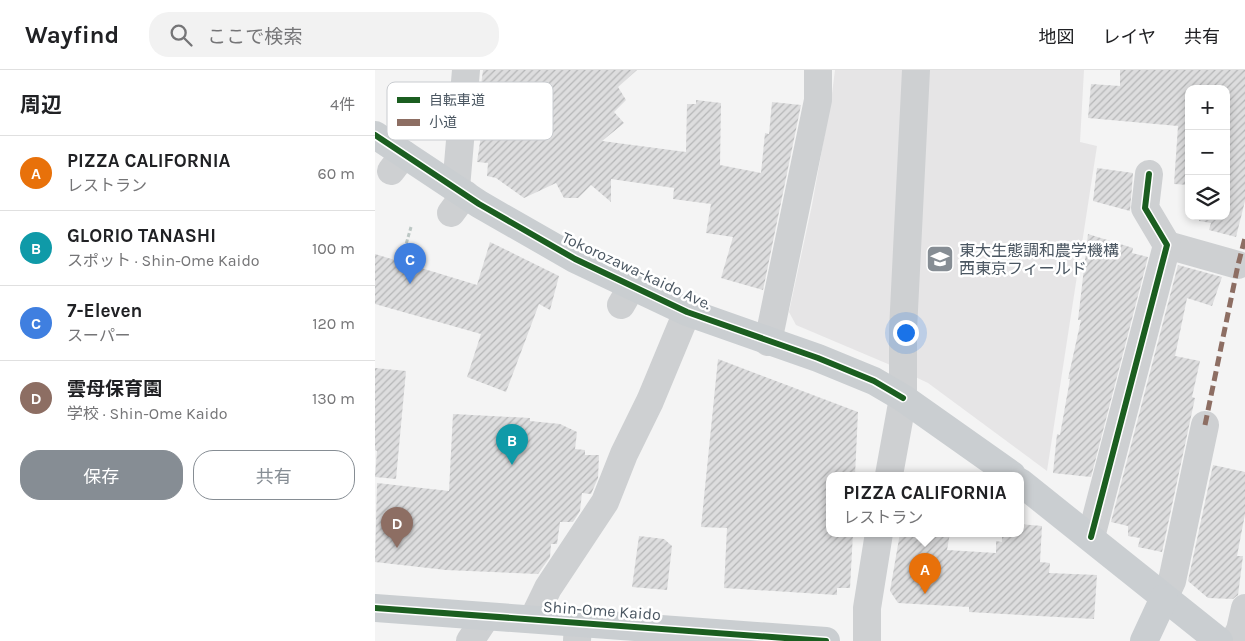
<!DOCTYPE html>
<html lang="ja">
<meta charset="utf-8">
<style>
:root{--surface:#fff;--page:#f2f2f2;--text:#202124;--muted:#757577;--line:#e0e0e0;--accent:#868d94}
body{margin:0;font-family:Karla,"Noto Sans JP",sans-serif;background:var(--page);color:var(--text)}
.controls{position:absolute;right:15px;top:15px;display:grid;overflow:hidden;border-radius:10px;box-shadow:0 2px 8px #0003}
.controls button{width:45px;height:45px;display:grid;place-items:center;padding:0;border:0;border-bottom:1px solid var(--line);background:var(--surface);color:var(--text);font:25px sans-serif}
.you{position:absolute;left:530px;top:262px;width:18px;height:18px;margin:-12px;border:4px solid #fff;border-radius:50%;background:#1a73e8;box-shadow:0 0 0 8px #1a73e833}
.badge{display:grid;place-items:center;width:32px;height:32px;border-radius:50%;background:var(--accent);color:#fff;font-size:16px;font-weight:700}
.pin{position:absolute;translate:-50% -41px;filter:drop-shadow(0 1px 2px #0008)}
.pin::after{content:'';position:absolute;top:26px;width:18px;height:15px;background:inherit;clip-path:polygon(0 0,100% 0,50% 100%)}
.popup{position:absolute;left:451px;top:402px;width:198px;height:65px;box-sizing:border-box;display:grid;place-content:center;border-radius:10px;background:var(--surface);filter:drop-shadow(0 1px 4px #0005);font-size:16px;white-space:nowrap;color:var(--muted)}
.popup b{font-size:19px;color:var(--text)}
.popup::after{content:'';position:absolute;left:50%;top:100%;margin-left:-10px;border:10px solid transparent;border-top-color:var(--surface)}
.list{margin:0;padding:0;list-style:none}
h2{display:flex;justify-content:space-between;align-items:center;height:65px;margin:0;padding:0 20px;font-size:21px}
h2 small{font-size:16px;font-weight:400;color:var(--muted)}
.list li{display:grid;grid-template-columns:32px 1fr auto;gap:15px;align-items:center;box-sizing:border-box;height:75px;padding:0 20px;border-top:1px solid var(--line)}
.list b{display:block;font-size:19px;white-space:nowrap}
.list p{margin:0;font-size:16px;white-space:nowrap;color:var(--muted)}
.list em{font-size:16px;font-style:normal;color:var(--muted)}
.actions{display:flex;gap:10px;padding:15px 20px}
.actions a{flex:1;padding:11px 0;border:1px solid var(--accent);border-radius:20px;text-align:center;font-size:18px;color:var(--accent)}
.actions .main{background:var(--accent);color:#fff}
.icon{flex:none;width:28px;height:28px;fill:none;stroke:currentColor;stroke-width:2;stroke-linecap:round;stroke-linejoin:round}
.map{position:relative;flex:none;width:870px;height:571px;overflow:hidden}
header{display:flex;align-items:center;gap:30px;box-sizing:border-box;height:70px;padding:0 25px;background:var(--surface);border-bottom:1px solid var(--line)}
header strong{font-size:24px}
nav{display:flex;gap:28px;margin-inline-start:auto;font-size:18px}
.search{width:350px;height:45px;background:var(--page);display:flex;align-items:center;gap:12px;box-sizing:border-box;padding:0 18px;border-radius:20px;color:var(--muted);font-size:19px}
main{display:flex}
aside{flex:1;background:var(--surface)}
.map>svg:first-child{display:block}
.education{fill:#e6e5e6}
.building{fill:url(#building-hatch)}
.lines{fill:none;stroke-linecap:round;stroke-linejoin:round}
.path{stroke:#bcc7c4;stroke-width:3;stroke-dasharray:4 2.5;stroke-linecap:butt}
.minor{stroke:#ced0d2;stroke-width:28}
.major{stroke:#caced1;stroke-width:28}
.quiet{stroke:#8d6e63;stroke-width:5;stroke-dasharray:10 5;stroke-linecap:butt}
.cycleway-casing{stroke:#fff;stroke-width:9}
.cycleway{stroke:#1b5e20;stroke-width:6}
.labels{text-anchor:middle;stroke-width:5;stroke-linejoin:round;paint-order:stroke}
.poi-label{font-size:16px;fill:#4a5661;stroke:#fff;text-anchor:start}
.street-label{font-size:16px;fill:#4a5661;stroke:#fff}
.key{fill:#fff;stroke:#c9ccd0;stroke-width:1}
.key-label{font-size:14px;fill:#4a5661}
</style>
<header>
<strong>Wayfind</strong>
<div class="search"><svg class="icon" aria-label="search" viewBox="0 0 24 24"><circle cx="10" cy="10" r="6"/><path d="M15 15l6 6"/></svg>ここで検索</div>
<nav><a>地図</a><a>レイヤ</a><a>共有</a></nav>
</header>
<main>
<aside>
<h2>周辺<small>4件</small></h2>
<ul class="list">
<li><span class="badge" style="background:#e8710a">A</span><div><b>PIZZA CALIFORNIA</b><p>レストラン</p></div><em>60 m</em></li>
<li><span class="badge" style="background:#0f9aa8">B</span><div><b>GLORIO TANASHI</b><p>スポット · Shin-Ome Kaido</p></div><em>100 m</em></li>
<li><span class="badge" style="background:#3f7fe0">C</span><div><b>7-Eleven</b><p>スーパー</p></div><em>120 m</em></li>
<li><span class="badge" style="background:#8d6e63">D</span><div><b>雲母保育園</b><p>学校 · Shin-Ome Kaido</p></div><em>130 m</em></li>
</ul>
<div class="actions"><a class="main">保存</a><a>共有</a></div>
</aside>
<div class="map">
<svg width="870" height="571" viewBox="0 0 870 571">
<defs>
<pattern id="building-hatch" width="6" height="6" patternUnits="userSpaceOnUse" patternTransform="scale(1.25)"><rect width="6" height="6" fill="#ddddde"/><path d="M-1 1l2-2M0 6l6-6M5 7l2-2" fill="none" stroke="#b5b6b7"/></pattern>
</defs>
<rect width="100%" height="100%" fill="#f4f4f4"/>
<path class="education" d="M460 0H709L705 72 722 76 672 401 553 313 513 294 421 255 414 242 437 135 457 24Z"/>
<g class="building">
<path d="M108 0H262L243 17 251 30 239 42 249 53 227 71 311 82 312 34H321V30L346 33 345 95 386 103 390 63 394 64 397 32 426 35 388 220 346 208 358 167 331 163 336 134 298 129 299 118 236 109V132L216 115 203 128H189L181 113 149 128 121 108 112 106 113 93 102 92 109 46H107L109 32 104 31Z"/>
<path d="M745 0H870V131L861 167 834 160 836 153 824 151 825 146H851V19H814V115L799 114 803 56 713 48 716 14 745 16Z"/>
<path d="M722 98 758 103 755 141 718 131Z"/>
<path d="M713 164 758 178 757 183 773 187 716 407 678 403 682 364 685 365 695 309H693L706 250H703Z"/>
<path d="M115 172 184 206 175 240 164 234 131 322 92 307 106 264 0 234V184L102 215Z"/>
<path d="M803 195 847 207 837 236 812 228 800 286 825 291 817 327 820 328 787 482 763 477 765 468 753 466V456L736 452Z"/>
<path d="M343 289 483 342 480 405H455V463H478L475 518H462V525L349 518 352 458 326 457Z"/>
<path d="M0 298 31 301 21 409 0 407 2 381 0 380Z"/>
<path d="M78 344 155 348V351L185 354 202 362 200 379 210 380V385H224L223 408 216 424 207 423 205 441 198 452H185L182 474H176L175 487 163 504 71 500 0 492 2 413 74 421Z"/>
<path d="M838 395 870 402V444L862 486H868L863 525 858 529 833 528 813 511Z"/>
<path d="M645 454 667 456 665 492 675 493 674 503 722 505 719 549 594 542V537L523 533 515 521 525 463H575L572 480 621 483V471L627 472V466L639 467 640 463H645Z"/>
<path d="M264 466 289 469 297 476 292 520 257 517Z"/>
</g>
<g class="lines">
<path class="path" d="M26 192 36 157"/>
<g class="minor">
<path d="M16 101 29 84"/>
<path d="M81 118 91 0"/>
<path d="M76 143 90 124"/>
<path d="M792 175 863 195"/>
<path d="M246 235 257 216"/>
<path d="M393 272 443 30V0"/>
<path d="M514 405 528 328V260L541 0"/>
<path d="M716 467 792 175 770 138 774 104"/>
<path d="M789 528 797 511 830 355"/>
<path d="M158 549 173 518 230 432 249 384 275 331 312 242"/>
<path d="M95 571 111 547"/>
<path d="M202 571 203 553"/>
<path d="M492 571V538L504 463"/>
<path d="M859 571 865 560 870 538"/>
</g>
<g class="major">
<path d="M0 65 104 134 200 189 312 242 443 288 499 311 528 328 637 405"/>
<path d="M645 412 844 571"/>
<path d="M0 538 451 571"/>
<path d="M769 571 789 528"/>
</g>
<path class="quiet" d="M830 355 863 195 870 168"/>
<g class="cycleway-casing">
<g id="cycleway">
<path d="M0 65 104 134 200 189 312 242 443 288 499 311 528 328"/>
<path d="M716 467 792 175 770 138 774 104"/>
<path d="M0 538 451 571"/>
</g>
</g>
<use href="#cycleway" class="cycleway"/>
</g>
<defs>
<g id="university-square" transform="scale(1.4375)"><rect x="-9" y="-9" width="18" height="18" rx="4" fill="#868d94" stroke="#fff"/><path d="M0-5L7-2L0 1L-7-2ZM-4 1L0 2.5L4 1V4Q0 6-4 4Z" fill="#fff"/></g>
</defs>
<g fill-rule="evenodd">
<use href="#university-square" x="565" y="189"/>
</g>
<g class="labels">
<g class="poi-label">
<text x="584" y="186">東大生態調和農学機構<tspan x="584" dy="18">西東京フィールド</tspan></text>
</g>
<g class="street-label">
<text transform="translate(262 200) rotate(25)" y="6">Tokorozawa-kaido Ave.</text>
<text transform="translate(227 540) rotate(4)" y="6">Shin-Ome Kaido</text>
</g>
</g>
<rect x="12" y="12" width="166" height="58" rx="8" class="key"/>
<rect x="22" y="27" width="23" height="6" fill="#1b5e20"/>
<rect x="22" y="49" width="23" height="7" fill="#8d6e63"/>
<g class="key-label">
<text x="54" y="35">自転車道</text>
<text x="54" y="57">小道</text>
</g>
</svg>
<div class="controls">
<button>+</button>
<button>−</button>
<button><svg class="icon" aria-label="layers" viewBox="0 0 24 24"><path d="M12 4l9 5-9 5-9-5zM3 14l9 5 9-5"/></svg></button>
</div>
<div class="you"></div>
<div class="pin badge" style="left:550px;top:524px;background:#e8710a">A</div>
<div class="popup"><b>PIZZA CALIFORNIA</b>レストラン</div>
<div class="pin badge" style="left:137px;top:395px;background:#0f9aa8">B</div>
<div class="pin badge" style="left:35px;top:214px;background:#3f7fe0">C</div>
<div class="pin badge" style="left:22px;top:478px;background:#8d6e63">D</div>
</div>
</main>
